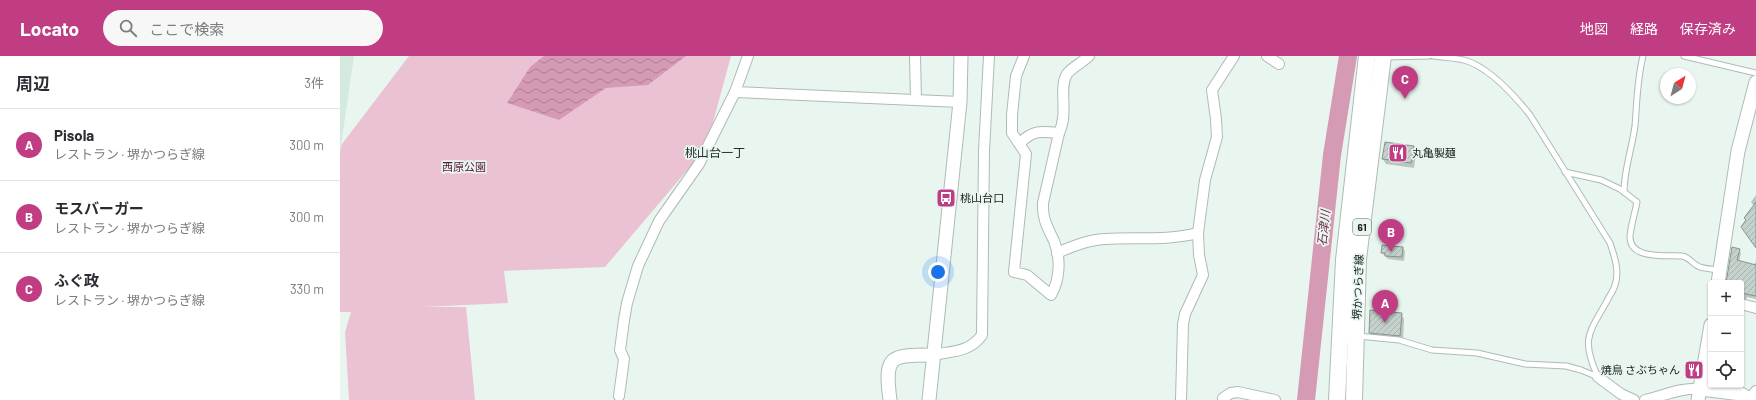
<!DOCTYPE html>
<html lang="ja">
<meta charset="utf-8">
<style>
:root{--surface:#fff;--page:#f7f7f7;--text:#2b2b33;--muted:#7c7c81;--line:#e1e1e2;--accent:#c03d84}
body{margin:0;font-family:Barlow,"Noto Sans JP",sans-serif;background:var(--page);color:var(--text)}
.controls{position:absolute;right:12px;bottom:12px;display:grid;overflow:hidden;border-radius:4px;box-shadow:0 1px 3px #0004}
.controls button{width:36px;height:36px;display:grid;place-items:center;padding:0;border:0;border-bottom:1px solid var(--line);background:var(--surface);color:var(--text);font:20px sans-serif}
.compass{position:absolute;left:1320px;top:12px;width:36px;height:36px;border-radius:50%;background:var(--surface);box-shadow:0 1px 3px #0004;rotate:36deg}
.you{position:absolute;left:598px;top:216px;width:14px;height:14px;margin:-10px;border:3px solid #fff;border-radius:50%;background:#1a73e8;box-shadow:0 0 0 6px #1a73e833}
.badge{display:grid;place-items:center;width:26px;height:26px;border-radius:50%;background:var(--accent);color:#fff;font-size:13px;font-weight:700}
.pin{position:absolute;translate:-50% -33px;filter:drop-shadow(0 1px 2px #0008)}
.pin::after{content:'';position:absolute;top:21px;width:14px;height:12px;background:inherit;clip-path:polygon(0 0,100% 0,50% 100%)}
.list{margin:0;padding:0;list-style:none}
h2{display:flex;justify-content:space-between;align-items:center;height:52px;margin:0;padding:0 16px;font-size:17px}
h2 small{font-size:13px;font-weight:400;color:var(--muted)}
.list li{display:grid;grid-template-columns:26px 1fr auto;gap:12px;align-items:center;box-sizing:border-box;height:72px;padding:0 16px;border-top:1px solid var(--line)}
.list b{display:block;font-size:15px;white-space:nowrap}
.list p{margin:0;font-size:13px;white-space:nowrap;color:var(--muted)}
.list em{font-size:13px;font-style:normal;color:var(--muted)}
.icon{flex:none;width:22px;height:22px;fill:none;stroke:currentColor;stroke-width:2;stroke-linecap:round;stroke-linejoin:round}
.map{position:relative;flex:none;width:1416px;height:344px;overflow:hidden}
header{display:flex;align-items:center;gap:24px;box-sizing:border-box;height:56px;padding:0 20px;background:var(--accent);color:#fff}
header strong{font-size:19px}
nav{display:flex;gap:22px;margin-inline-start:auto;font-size:14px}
.search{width:280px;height:36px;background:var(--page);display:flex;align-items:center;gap:10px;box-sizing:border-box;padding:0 14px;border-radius:22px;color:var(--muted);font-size:15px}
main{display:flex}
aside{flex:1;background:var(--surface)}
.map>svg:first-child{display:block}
.built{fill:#d4e9e0}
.green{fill:#eac2d3}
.water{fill:url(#water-waves)}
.shadow{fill:#0003}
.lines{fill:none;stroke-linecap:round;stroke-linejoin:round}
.river{stroke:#d59bb5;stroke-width:18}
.building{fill:url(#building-hatch);stroke:#87938d}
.service-casing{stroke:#aebbb5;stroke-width:7}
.minor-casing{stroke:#aebbb5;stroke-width:12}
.tertiary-casing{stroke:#aebbb5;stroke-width:15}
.primary-casing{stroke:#aebbb5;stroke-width:18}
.service{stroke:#fff;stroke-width:5}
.minor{stroke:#fff;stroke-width:10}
.tertiary{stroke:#fff;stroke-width:13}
.primary{stroke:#fff;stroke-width:16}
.labels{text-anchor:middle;stroke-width:3.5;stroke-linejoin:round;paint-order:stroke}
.shield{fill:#e9f6f0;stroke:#575f5b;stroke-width:1}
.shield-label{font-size:10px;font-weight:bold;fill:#191e1b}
.poi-label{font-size:11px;fill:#191e1b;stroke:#e9f6f0;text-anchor:start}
.park-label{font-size:11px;fill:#5c183d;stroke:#e9f6f0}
.street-label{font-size:11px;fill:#191e1b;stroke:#e9f6f0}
.neighbourhood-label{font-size:12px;fill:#252f2a;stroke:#e9f6f0}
.water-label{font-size:12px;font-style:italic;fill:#722d50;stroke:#e9f6f0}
</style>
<header>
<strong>Locato</strong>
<div class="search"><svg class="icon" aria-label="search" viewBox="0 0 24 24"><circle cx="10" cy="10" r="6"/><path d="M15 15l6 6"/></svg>ここで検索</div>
<nav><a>地図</a><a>経路</a><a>保存済み</a></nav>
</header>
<main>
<aside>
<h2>周辺<small>3件</small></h2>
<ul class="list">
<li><span class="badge">A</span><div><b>Pisola</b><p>レストラン · 堺かつらぎ線</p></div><em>300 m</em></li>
<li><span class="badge">B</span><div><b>モスバーガー</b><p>レストラン · 堺かつらぎ線</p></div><em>300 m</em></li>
<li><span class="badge">C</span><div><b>ふぐ政</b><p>レストラン · 堺かつらぎ線</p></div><em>330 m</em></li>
</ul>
</aside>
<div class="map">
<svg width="1416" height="344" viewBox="0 0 1416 344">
<defs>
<pattern id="water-waves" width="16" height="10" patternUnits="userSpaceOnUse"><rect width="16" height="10" fill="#d59bb5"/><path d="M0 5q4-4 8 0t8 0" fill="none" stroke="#ac7e92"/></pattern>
<pattern id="building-hatch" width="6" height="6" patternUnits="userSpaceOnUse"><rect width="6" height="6" fill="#c5d2cc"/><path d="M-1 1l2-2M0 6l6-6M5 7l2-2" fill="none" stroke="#a9b4af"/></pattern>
</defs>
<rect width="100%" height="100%" fill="#e9f6f0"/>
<path class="built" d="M0 0H14L0 96Z"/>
<path class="green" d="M69 0H391L366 92 265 211 164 215 168 247 84 251H126L135 344H9L5 276 11 256H0V96L2 88Z"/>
<path class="water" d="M204 0H346L308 29 266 32 219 64 167 47 190 11Z"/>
<g class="shadow">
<path d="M1073 91 1076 97 1074 112 1046 108 1043 103Z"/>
<path d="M1416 139V191L1414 150 1411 146Z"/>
<path d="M1063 192 1065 195 1064 205 1048 203 1042 197Z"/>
<path d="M1399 194 1401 197 1399 206 1413 209 1416 206V243L1407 241 1406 245 1401 244V227H1387Z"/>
<path d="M1061 258 1064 263 1063 285 1033 282 1030 277Z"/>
</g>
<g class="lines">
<path class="river" d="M966 344 992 99 1008 0"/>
</g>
<g class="building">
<path d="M1045 86 1074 90 1071 107 1042 103Z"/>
<path d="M1416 146V192L1401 171 1406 164 1404 162Z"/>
<path d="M1042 189 1063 191 1062 201 1045 200V197H1041Z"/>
<path d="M1392 191 1400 193 1397 204 1416 209V240L1401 237V227H1386Z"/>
<path d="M1030 254 1062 257 1060 280 1029 277Z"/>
</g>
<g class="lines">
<g class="service-casing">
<g id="service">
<path d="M1093 0C1103 1 1114 2 1124 4 1149 11 1174 39 1190 59L1270 187C1274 199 1280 215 1275 229 1274 234 1269 240 1267 245 1248 278 1241 284 1258 321"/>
<path d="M1344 0 1416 17"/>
<path d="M1044 1 1089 0"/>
<path d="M1225 116 1261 124 1280 133 1297 146C1295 157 1291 169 1290 180 1289 204 1326 199 1342 200 1350 201 1353 209 1360 211 1366 213 1373 213 1379 214"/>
<path d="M1284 136C1284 113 1292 93 1295 70 1297 46 1297 24 1303 0"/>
<path d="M1018 280 1059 284 1092 294 1137 297 1185 308 1226 310 1241 314 1258 321"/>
</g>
</g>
<g class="minor-casing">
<g id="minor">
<path d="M575 0 576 44"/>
<path d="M684 0 676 20 672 59V77L686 98 674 216 687 219 711 239C720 224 721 202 714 185 708 172 702 163 703 147L719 77C729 56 718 32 727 18 732 11 742 7 749 0"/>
<path d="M927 0 939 8"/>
<path d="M395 36 620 46"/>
<path d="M680 87C693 74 701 75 719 77"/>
<path d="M717 197C733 190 748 184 765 183 796 181 827 185 858 177"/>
<path d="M1401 248 1416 252"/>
<path d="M593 299C613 295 630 296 642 279L644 95 649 0"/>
<path d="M1258 321 1281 338 1294 344"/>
<path d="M279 340 284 303 280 294 284 264 287 247 298 210 319 165 359 108 395 36 408 0"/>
<path d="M1409 343 1416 335"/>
<path d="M841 344 843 268 845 258 863 219 859 199 858 177 865 124 877 81 876 63 872 34 894 0"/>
<path d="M883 344V342L891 337 898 336 935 344"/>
<path d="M1305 344C1323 340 1342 331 1361 333"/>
</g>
</g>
<g class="tertiary-casing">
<g id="tertiary">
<path d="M1378 227 1398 95 1416 26"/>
<path d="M1361 333 1401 338 1410 344"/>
<path d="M550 344C544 299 550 299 593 299"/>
<path d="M589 344 620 46 621 0"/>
<path d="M1358 344 1371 269"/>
</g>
</g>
<g class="primary-casing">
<g id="primary">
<path d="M997 344 1004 204 1027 0"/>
<path d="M1014 344 1018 203 1043 0"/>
</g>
</g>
<use href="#service" class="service"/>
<use href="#minor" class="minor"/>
<use href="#tertiary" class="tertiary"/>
<use href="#primary" class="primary"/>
</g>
<defs>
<g id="restaurant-square" transform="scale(1)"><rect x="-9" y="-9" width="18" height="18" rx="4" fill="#c03d84" stroke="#e9f6f0"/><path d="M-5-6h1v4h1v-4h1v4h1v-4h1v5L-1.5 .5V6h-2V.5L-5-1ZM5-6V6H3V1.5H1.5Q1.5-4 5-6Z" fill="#fff"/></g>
<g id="bus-square" transform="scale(1)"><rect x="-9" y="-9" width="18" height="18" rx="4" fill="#c03d84" stroke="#e9f6f0"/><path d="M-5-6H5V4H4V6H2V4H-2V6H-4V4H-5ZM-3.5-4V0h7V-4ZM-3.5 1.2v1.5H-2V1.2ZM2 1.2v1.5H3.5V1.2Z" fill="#fff"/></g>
</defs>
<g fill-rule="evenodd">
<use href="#restaurant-square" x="1058" y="97"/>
<use href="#bus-square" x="606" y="142"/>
<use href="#restaurant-square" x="1354" y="314"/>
</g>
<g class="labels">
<rect class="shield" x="1013" y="163" width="18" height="16" rx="3"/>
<g class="shield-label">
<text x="1022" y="175">61</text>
</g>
<g class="poi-label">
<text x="1072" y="101">丸亀製麺</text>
<text x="620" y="146">桃山台口</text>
<text x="1340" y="318" text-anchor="end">焼鳥 さぶちゃん</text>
</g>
<g class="park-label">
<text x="124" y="115">西原公園</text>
</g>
<g class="street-label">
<text transform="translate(1018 231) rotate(-88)" y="4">堺かつらぎ線</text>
</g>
<g class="neighbourhood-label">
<text x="375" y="101">桃山台一丁</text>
</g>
<g class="water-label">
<text transform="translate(984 172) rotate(-84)" y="4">石津川</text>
</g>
</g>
</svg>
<div class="controls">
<button>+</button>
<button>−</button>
<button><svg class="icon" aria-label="locate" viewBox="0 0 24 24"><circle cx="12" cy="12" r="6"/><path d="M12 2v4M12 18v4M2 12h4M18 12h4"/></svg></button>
</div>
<svg class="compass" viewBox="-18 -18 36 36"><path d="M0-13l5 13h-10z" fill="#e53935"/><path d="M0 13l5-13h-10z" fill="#7c7c81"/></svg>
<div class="you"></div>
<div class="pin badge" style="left:1045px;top:267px">A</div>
<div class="pin badge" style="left:1051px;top:196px">B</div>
<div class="pin badge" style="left:1065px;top:43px">C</div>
</div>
</main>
